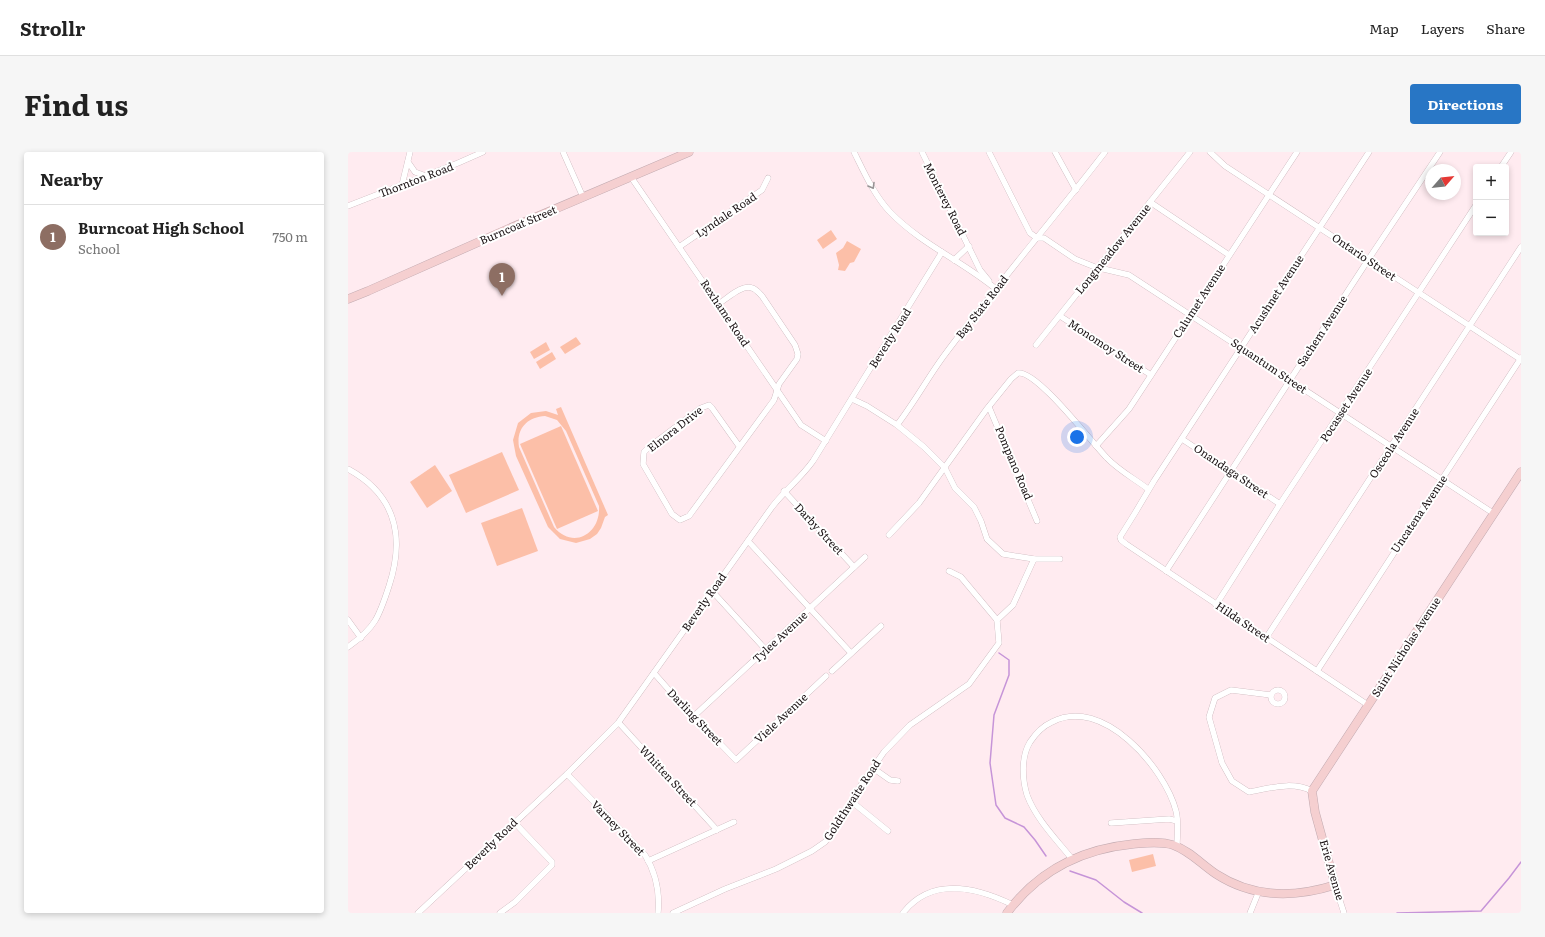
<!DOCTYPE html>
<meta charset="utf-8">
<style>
:root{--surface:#fff;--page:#f6f6f6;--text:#222;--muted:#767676;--line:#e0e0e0;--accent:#2876c5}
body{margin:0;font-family:Literata,serif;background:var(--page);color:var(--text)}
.controls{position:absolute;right:12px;top:12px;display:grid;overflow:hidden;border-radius:4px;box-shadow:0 2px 6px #0003}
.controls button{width:36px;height:36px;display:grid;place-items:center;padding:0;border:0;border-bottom:1px solid var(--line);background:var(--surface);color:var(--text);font:20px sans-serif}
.compass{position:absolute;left:1077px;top:12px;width:36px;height:36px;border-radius:50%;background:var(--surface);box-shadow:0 2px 6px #0003;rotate:62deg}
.you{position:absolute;left:729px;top:285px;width:14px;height:14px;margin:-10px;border:3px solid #fff;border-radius:50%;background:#1a73e8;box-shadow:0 0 0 6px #1a73e833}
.badge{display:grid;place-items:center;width:26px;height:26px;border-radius:50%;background:var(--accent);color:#fff;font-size:13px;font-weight:700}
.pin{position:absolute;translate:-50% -33px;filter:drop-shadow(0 1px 2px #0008)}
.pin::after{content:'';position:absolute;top:21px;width:14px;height:12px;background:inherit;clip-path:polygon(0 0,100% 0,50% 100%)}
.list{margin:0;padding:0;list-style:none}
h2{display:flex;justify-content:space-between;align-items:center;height:52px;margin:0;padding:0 16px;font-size:17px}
h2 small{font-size:13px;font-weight:400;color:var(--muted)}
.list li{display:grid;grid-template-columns:26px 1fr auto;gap:12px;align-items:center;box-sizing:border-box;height:64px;padding:0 16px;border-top:1px solid var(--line)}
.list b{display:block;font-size:15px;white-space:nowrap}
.list p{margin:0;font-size:13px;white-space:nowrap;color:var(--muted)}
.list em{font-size:13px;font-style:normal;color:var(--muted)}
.map{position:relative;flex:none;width:1173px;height:761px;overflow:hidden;border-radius:4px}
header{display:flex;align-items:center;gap:24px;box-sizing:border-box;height:56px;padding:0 20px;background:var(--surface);border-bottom:1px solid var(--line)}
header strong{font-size:19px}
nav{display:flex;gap:22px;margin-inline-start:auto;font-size:14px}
.intro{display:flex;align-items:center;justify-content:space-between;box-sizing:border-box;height:96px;padding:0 24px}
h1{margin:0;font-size:28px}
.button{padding:10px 18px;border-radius:4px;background:var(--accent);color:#fff;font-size:14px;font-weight:700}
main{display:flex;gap:24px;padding:0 24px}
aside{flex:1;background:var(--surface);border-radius:4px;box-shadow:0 2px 6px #0003}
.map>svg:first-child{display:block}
.green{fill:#fcbfa8;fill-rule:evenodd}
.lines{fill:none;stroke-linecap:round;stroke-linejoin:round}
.stream{stroke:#c694d8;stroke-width:1.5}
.street-casing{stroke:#c2abb1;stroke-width:6}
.secondary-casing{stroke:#c2abb1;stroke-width:9}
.street{stroke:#fff;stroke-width:5.5}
.secondary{stroke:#f5cfd0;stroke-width:8}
.oneway{stroke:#989495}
.labels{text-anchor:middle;stroke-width:4;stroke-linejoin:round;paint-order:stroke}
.street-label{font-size:11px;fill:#1a1214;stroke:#fff}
</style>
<header>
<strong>Strollr</strong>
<nav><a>Map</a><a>Layers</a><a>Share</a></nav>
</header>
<div class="intro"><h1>Find us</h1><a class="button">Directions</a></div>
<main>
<aside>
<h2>Nearby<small></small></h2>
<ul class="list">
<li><span class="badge" style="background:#8d6e63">1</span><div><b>Burncoat High School</b><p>School</p></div><em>750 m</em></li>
</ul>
</aside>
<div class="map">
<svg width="1173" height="761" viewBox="0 0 1173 761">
<rect width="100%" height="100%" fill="#ffebf0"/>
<g class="green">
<path d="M483 78 489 87 475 97 469 88Z"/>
<path d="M499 89 513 97 506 110 502 111 497 119 490 118 491 113 488 101 495 96Z"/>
<path d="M228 185 233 192 217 202 212 195Z"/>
<path d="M198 190 202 198 186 207 182 200Z"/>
<path d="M204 200 208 207 192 217 188 210Z"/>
<path d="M213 255 260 363 257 365 253 376 249 382 242 387 228 391 212 387 200 375 168 304 165 288 170 271 183 261 198 259 210 263 208 257ZM197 264 209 268 218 279 251 354C253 382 225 398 206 375L171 295C168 277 179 265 197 264Z"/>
<path d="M213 274 250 359 209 377 172 292Z"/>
<path d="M154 300 171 338 118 361 101 323Z"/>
<path d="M87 313 104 339 79 356 62 330Z"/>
<path d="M174 356 190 399 149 414 133 371Z"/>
<path d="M805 702 808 714 784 720 781 708Z"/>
</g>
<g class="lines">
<g class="stream">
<path d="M651 501 661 508V523L646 563 642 611 648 653 657 666 676 675 687 688 698 704"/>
<path d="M722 719 748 728 776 750 794 761"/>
<path d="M1049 761 1133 759 1161 726 1173 710"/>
</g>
<g class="street-casing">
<g id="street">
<path d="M215 0 235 45"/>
<path d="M506 0C516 20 526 43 542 60 573 92 614 109 648 137"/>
<path d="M574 0 632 118 641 129"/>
<path d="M641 0 682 81 689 86H696L727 107 747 115 781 123 1145 361"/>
<path d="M707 0 728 38"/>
<path d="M862 0 877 14 1172 207"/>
<path d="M60 10 67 20 78 24"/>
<path d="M1153 15 1163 0"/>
<path d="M283 25 453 273 478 289"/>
<path d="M54 33 62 0"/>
<path d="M802 50 881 103"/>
<path d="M0 54 110 11 135 0"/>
<path d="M331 95 414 38 420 26"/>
<path d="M606 108 621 94"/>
<path d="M370 152C379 147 394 132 404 136 408 137 411 141 414 144L447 193 450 202 449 207 431 232 426 248 341 364 332 368 324 362 295 312 296 300 300 296 353 256 361 253 364 256 391 294"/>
<path d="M712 164 803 223"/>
<path d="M688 193 842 0"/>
<path d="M504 247 519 254 549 273C566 251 579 227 595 205 647 135 704 69 757 0"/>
<path d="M641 255 689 369"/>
<path d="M549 273 576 295 597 316 607 336 626 355 633 369 639 387 655 402 686 407H712"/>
<path d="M834 287 932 352"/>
<path d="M748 294 781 257 949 0"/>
<path d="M0 317C48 343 57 385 41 434 31 465 27 476 0 495"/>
<path d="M436 339 506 415"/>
<path d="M541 383 571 351 638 258 663 227 670 221C689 218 744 291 759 306 770 318 787 327 800 337"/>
<path d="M400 389 503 501"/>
<path d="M601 419 613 425 649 468"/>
<path d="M818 419 1020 108 1092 0"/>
<path d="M364 439 418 498"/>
<path d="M868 453 932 352 1128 53"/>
<path d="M0 468 13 486"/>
<path d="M918 486 1173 95"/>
<path d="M484 519 533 474"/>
<path d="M969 519 1173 206"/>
<path d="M306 521 328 546 388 608 478 524"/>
<circle cx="930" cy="545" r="7"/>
<path d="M923 543 883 538 867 546 861 565 874 611 884 629 901 640C923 636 944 629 964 639"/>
<path d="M1020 553 778 392 773 388 772 385 787 361 806 329 1021 0"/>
<path d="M346 564 517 405"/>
<path d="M271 571 369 678"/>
<path d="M525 616 542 628 550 629"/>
<path d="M219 622 297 703C308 721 312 740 310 761"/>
<path d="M503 649 540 679"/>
<path d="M763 671 821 667 829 669"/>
<path d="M724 707C708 687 688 667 679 643 674 626 673 605 682 590 688 581 695 574 704 570 754 543 817 616 828 659 831 670 829 683 829 695"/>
<path d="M300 709 386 670"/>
<path d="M987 733 996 761"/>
<path d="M70 761 219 622 270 571 424 355C437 338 453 326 465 309L594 100"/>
<path d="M152 761 167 750 204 713V710L166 670"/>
<path d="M325 761 377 737 428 717 464 699 477 690 486 679 513 633 536 600 562 573 621 532 651 491 649 468 665 453 686 407"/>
<path d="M555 761C584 724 628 735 665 753"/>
<path d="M902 761 911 739"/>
</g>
</g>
<g class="secondary-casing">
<g id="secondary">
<path d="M0 147 20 139 160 77 341 0"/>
<path d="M659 761C690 719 734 697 785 692 798 691 812 689 825 693 842 699 853 712 868 722 905 746 946 746 987 733L967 660 964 639 1173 320"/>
</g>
</g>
<use href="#street" class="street"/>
<use href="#secondary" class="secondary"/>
</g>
<defs><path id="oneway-chevron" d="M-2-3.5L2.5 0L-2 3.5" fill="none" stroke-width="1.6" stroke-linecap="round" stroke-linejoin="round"/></defs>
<use class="oneway" href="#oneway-chevron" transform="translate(524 34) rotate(59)"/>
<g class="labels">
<g class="street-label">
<text transform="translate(68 28) rotate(-21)" y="4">Thornton Road</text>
<text transform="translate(597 47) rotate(63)" y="4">Monterey Road</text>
<text transform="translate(378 63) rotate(-34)" y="4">Lyndale Road</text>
<text transform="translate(170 73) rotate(-23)" y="4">Burncoat Street</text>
<text transform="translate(765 97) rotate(-51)" y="4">Longmeadow Avenue</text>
<text transform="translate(1016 105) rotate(34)" y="4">Ontario Street</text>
<text transform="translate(928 142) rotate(-57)" y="4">Acushnet Avenue</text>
<text transform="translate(851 149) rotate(-57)" y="4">Calumet Avenue</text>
<text transform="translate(634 155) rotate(-52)" y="4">Bay State Road</text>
<text transform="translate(377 161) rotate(56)" y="4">Rexhame Road</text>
<text transform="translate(974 179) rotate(-57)" y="4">Sachem Avenue</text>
<text transform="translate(542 186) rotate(-58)" y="4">Beverly Road</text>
<text transform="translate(758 194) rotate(33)" y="4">Monomoy Street</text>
<text transform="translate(921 214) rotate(34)" y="4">Squantum Street</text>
<text transform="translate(998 253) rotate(-57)" y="4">Pocasset Avenue</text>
<text transform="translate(327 277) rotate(-38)" y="4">Elnora Drive</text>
<text transform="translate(1046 291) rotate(-57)" y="4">Osceola Avenue</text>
<text transform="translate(666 311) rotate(67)" y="4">Pompano Road</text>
<text transform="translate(883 319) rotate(34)" y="4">Onandaga Street</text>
<text transform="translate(1071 362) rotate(-56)" y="4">Uncatena Avenue</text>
<text transform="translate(471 377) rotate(47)" y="4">Darby Street</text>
<text transform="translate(356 450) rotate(-55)" y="4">Beverly Road</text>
<text transform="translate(895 470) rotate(34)" y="4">Hilda Street</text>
<text transform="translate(432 485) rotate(-43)" y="4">Tylee Avenue</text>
<text transform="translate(1058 495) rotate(-57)" y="4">Saint Nicholas Avenue</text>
<text transform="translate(347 565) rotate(46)" y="4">Darling Street</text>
<text transform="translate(433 566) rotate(-43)" y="4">Viele Avenue</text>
<text transform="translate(320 624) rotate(47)" y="4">Whitten Street</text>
<text transform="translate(504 648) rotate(-57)" y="4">Goldthwaite Road</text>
<text transform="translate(270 676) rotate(46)" y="4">Varney Street</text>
<text transform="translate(143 692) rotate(-44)" y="4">Beverly Road</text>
<text transform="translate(984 718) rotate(74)" y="4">Erie Avenue</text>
</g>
</g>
</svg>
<div class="controls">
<button>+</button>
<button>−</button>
</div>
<svg class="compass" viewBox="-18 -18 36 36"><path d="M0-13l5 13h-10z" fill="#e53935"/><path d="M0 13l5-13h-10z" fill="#767676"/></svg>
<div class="you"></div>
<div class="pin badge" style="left:154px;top:144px;background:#8d6e63">1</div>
</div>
</main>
